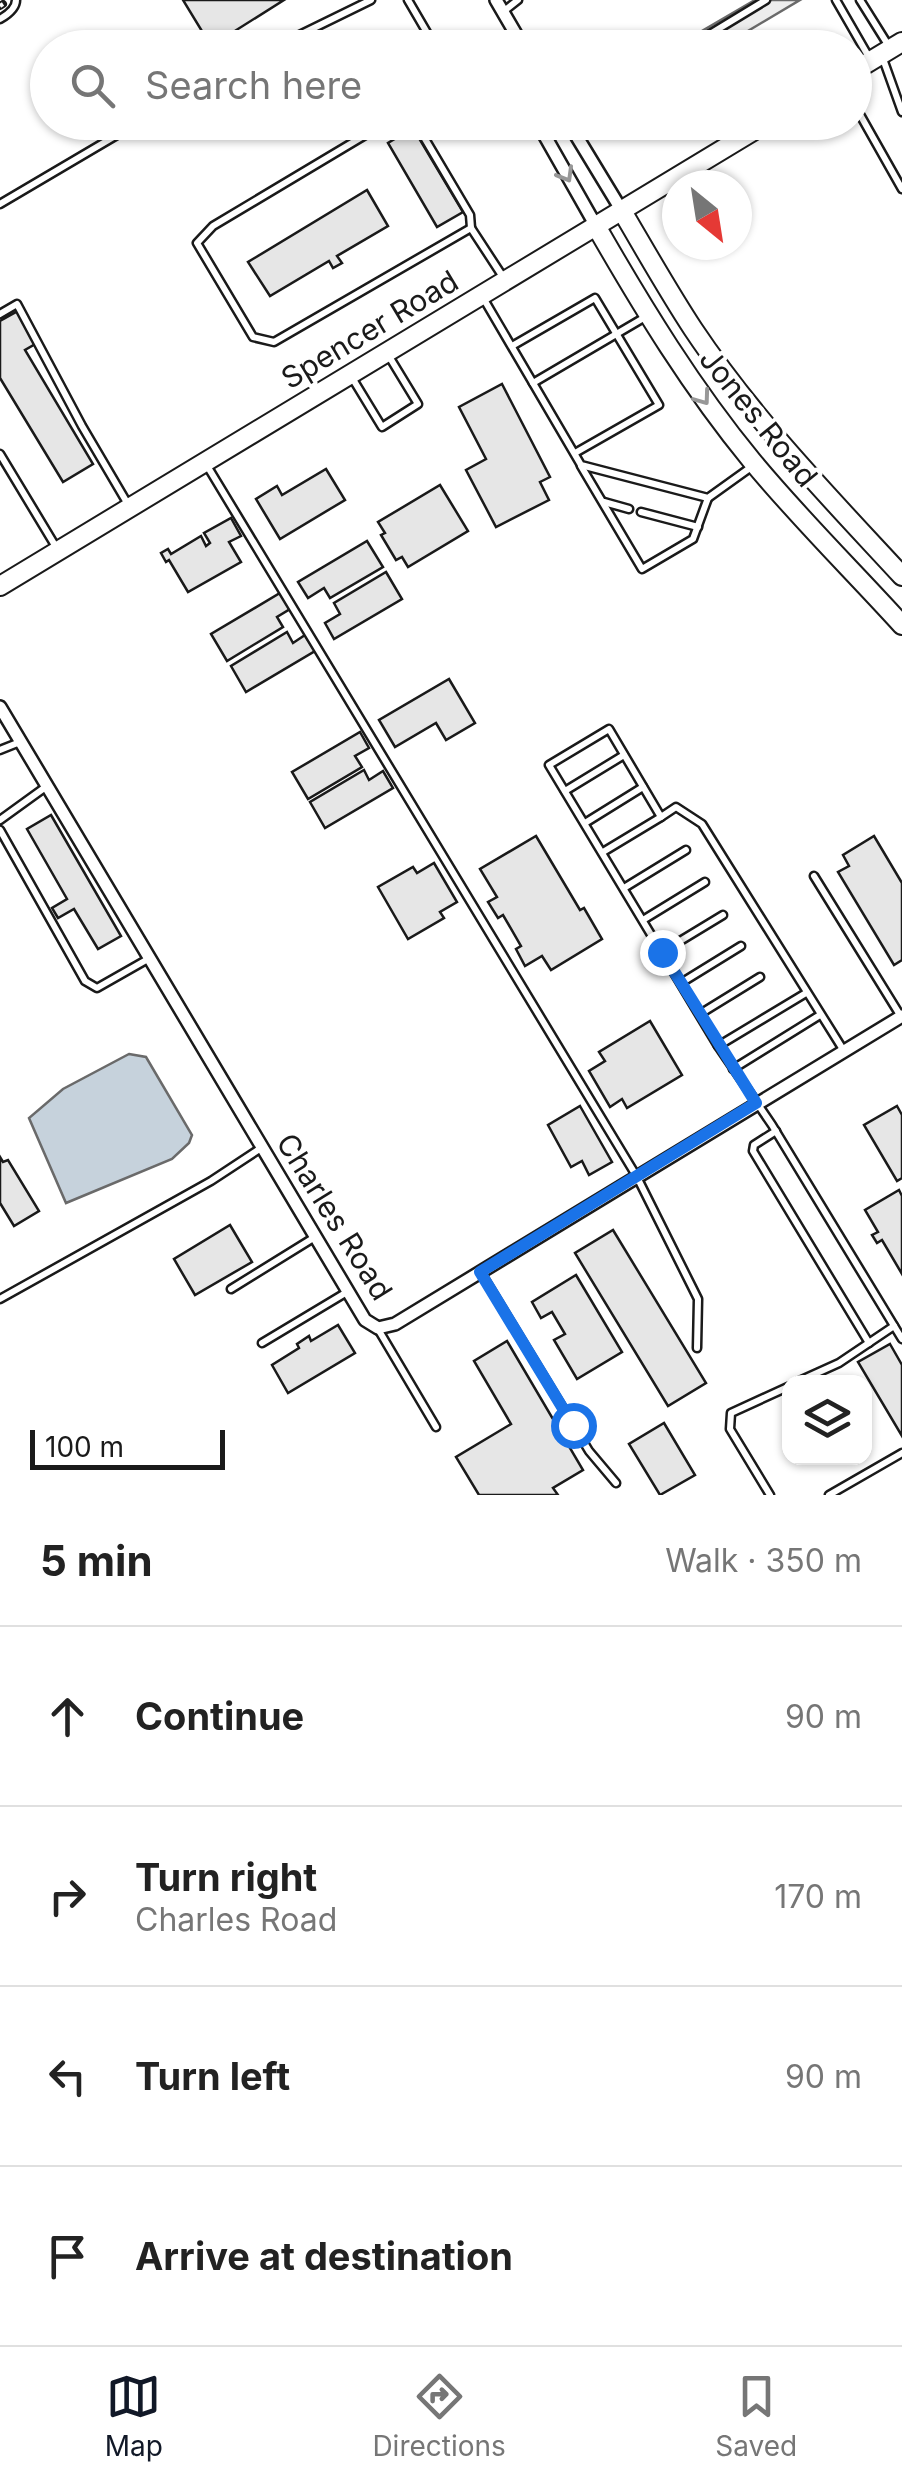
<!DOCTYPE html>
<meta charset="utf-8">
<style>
:root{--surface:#fff;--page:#f6f6f6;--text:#222;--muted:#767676;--line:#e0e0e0;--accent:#111827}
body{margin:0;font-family:Inter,sans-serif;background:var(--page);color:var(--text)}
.controls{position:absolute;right:30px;bottom:30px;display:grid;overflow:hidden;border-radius:20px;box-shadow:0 2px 8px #0004}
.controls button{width:90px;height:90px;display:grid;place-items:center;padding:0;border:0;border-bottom:2px solid var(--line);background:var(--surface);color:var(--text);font:50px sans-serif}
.compass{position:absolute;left:662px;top:170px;width:90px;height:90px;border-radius:50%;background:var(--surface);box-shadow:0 2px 8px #0004;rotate:150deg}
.scale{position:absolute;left:30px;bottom:25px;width:195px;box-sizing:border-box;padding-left:10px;border:5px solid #1a1a1a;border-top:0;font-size:28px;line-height:35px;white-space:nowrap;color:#1a1a1a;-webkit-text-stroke:8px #fff;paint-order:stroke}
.stop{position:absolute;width:30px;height:30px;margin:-22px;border:8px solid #1a73e8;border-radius:50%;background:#fff}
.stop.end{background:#1a73e8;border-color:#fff;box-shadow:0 2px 10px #0008}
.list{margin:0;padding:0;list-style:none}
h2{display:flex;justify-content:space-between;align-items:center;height:130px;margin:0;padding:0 40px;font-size:42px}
h2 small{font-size:32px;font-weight:400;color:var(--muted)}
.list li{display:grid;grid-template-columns:65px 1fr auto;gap:30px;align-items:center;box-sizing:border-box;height:180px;padding:0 40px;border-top:2px solid var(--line)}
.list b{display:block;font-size:38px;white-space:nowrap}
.list p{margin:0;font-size:32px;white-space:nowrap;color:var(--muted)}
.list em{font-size:32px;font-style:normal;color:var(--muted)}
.icon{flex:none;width:55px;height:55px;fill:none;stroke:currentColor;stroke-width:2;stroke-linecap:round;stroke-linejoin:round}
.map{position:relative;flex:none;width:902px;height:1495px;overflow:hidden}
.search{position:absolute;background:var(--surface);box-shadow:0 2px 8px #0004;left:30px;right:30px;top:30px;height:110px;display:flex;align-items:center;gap:25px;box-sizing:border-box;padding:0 35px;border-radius:55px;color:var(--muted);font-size:38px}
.sheet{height:850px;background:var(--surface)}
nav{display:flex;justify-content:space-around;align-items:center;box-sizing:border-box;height:140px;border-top:2px solid var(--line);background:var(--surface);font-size:28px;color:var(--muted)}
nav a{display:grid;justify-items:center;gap:5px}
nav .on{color:var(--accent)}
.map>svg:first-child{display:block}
.parking{fill:#ededed;stroke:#6a6a6a;stroke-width:2.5}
.water{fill:#c6d2dc;stroke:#6a6a6a;stroke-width:2.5}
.building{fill:#e6e6e6;stroke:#1a1a1a;stroke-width:2.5}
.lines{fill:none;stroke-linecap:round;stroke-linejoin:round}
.service-casing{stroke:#1a1a1a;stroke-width:11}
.minor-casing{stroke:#1a1a1a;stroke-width:16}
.secondary-casing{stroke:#1a1a1a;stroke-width:22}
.primary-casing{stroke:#1a1a1a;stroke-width:22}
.service{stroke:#fff;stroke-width:6}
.minor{stroke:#fff;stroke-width:11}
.secondary{stroke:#fff;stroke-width:18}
.primary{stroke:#fff;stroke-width:18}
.rail-casing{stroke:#1a1a1a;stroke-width:8}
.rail{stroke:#fff;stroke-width:4;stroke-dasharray:11;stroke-linecap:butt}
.oneway{stroke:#989898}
.route{stroke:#1a73e8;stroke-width:12}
.labels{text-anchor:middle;stroke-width:8;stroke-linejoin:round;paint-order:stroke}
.street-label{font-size:30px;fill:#1a1a1a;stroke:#fff}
</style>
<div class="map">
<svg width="902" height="1495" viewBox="0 0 902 1495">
<rect width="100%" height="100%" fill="#fff"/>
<path class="parking" d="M755 0H800L721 47 673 48Z"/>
<path class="water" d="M129 1054 146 1057 192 1135 189 1143 172 1159 66 1203 29 1118 63 1089Z"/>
<g class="building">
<path d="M183 0H284L211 46Z"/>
<path d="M413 128 463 212 437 227 388 143Z"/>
<path d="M367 190 388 226 337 256 342 263 333 268 329 261 270 296 248 262Z"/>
<path d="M18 311 37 343 25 350 93 464 63 482 0 378V321Z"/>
<path d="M502 384 550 477 540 482 549 500 496 527 466 470 486 459 459 407Z"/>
<path d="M326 469 345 500 280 539 256 499 277 486 282 495Z"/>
<path d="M440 485 468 531 408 567 402 557 396 560 381 535 385 533 378 522Z"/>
<path d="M231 518 241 536 229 542 241 562 188 592 169 560 166 562 161 553 168 549 171 554 201 536 206 546 210 543 204 533Z"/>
<path d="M367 541 383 567 330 598 324 588 308 598 298 582Z"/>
<path d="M386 572 402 599 334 639 325 623 340 614 334 603Z"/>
<path d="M280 593 290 609 277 617 283 627 227 661 211 634Z"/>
<path d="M287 632 293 643 305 635 315 651 246 692 231 666Z"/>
<path d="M449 679 475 723 446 740 436 723 395 747 379 720Z"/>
<path d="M360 732 369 748 355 756 362 767 308 799 292 772Z"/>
<path d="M364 770 369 780 383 771 393 788 325 828 310 802Z"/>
<path d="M51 815 121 936 98 949 74 909 58 918 52 908 67 899 27 829Z"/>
<path d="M536 836 580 910 584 908 602 939 551 970 542 956 525 966 516 949 521 946 503 915 498 918 488 902 497 897 480 869Z"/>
<path d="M874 836 902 883V960L894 965 838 872 849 866 843 855Z"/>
<path d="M434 863 457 902 440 912 444 918 408 939 378 887 413 867 417 873Z"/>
<path d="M650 1021 682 1075 627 1108 622 1099 610 1107 589 1071 605 1061 599 1052Z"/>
<path d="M580 1106 612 1162 589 1175 582 1161 571 1167 548 1125Z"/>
<path d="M897 1106 902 1115V1178L897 1181 864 1125Z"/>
<path d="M0 1157 3 1162 8 1160 39 1211 14 1226 0 1203Z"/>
<path d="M899 1190 902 1196V1274L882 1240 877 1243 872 1235 878 1232 865 1210Z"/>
<path d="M230 1225 252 1262 195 1295 174 1259Z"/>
<path d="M613 1230 706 1383 668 1406 575 1253Z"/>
<path d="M576 1275 622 1352 577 1379 554 1340 565 1334 552 1312 541 1318 532 1302Z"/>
<path d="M338 1325 355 1353 288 1393 272 1365 299 1348 297 1344 309 1336 311 1341Z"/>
<path d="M507 1341 583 1470 553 1488 558 1495H479L456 1457 511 1424 474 1361Z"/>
<path d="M890 1344 902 1365V1436L858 1362Z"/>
<path d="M664 1423 695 1475 660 1495 629 1444Z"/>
</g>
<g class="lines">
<g class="service-casing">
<g id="service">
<path d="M408 0 436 48"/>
<path d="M836 0 870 59"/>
<path d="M860 0 890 48"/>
<path d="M504 11 518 0"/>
<path d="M0 19C7 15 16 9 16 0"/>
<path d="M273 48 371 0"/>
<path d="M687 48 766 0"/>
<path d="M882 56 902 112"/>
<path d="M854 104 902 189"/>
<path d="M387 122 213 226 197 243 253 337 274 342 471 228 505 280"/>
<path d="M415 122 470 215 471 228"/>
<path d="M0 204 139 122"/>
<path d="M482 296 581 465 708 498 754 465"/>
<path d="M0 314 17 304 82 426 129 506"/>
<path d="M512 346 595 298 659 405 575 453"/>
<path d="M351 376 382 427 418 404 387 353"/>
<path d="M533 383 647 316"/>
<path d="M0 454 56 547"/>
<path d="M206 464 637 1177 698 1299 697 1348"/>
<path d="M581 466 642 569 693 539 708 498"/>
<path d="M604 502 629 509"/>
<path d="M641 512 698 527"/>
<path d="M0 750 20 742"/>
<path d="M565 791 624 755"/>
<path d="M0 820 47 786"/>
<path d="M585 823 643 787"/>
<path d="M0 830 85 981 97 988 148 959"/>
<path d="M603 852 661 817"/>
<path d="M814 876 900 1015"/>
<path d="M624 888 686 850"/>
<path d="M643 920 705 882"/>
<path d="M662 952 723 915"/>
<path d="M681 983 741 946"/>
<path d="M700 1014 760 977"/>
<path d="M718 1046 806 993"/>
<path d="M844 1051 702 824 676 807 661 817 609 729 549 765 718 1046 772 1125 902 1339"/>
<path d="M733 1069 820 1015"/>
<path d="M776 1131 754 1145 753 1151 869 1343"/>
<path d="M481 1273 589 1451 616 1483"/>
<path d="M231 1289 315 1237"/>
<path d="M0 1299 211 1181 261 1148"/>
<path d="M378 1329 436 1427"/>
<path d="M262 1343 347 1292"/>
<path d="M797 1382 839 1363 894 1326"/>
<path d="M770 1495 730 1429 731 1413 790 1386"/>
<path d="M829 1495 902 1453"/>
</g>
</g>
<g class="minor-casing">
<g id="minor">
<path d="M496 0 524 48"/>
<path d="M537 122 596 226"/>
<path d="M568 122 622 211"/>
<path d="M0 707 365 1320 378 1328 395 1324 902 1016"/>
</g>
</g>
<g class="secondary-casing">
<g id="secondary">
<path d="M622 211C645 250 668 291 693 329 753 419 829 497 902 576"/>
<path d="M596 226C643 308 692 388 752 461 799 518 852 570 902 625"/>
</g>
</g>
<g class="primary-casing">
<g id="primary">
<path d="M854 71 902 42"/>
<path d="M0 586 768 122"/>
</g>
</g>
<use href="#service" class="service"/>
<use href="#minor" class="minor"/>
<use href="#secondary" class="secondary"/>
<use href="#primary" class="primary"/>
<g class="rail-casing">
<path id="rail" d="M0 6 3 4"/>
</g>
<use href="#rail" class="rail"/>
</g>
<defs><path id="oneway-chevron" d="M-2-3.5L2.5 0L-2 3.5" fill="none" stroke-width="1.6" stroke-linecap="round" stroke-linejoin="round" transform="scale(2.5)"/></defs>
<g class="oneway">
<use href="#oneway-chevron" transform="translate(566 175) rotate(60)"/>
<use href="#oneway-chevron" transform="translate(703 398) rotate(54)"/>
</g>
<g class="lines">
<path class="route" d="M573 1425 480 1272 756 1103 662 952"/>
</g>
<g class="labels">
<g class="street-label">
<text transform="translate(370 330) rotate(-31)" y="10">Spencer Road</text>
<text transform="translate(758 418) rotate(51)" y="10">Jones Road</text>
<text transform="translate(334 1217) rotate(58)" y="10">Charles Road</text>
</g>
</g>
</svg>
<div class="controls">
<button><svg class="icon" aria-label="layers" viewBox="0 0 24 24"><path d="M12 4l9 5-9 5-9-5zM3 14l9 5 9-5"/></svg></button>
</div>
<svg class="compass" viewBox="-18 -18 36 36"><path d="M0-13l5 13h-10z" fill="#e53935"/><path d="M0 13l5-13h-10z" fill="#767676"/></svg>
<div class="scale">100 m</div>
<div class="stop" style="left:573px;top:1425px"></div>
<div class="stop end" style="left:662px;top:952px"></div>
<div class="search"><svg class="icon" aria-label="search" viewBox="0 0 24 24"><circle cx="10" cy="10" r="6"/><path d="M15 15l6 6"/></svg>Search here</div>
</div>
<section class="sheet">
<h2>5 min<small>Walk · 350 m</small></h2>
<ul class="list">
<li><svg class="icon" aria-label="ahead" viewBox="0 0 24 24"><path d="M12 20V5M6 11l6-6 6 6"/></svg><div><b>Continue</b></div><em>90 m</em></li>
<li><svg class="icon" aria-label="right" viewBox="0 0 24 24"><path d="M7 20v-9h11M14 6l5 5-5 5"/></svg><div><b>Turn right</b><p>Charles Road</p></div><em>170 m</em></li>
<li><svg class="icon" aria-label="left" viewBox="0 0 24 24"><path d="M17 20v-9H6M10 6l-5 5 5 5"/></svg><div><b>Turn left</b></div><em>90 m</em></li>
<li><svg class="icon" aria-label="arrive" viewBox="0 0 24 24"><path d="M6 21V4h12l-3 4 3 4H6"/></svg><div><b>Arrive at destination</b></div></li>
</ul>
</section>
<nav>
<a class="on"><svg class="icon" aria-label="map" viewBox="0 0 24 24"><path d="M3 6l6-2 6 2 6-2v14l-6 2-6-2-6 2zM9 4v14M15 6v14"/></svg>Map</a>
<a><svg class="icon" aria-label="directions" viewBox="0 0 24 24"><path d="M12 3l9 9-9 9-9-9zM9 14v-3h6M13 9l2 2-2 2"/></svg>Directions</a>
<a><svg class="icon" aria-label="saved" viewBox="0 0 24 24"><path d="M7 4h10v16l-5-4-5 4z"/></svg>Saved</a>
</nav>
